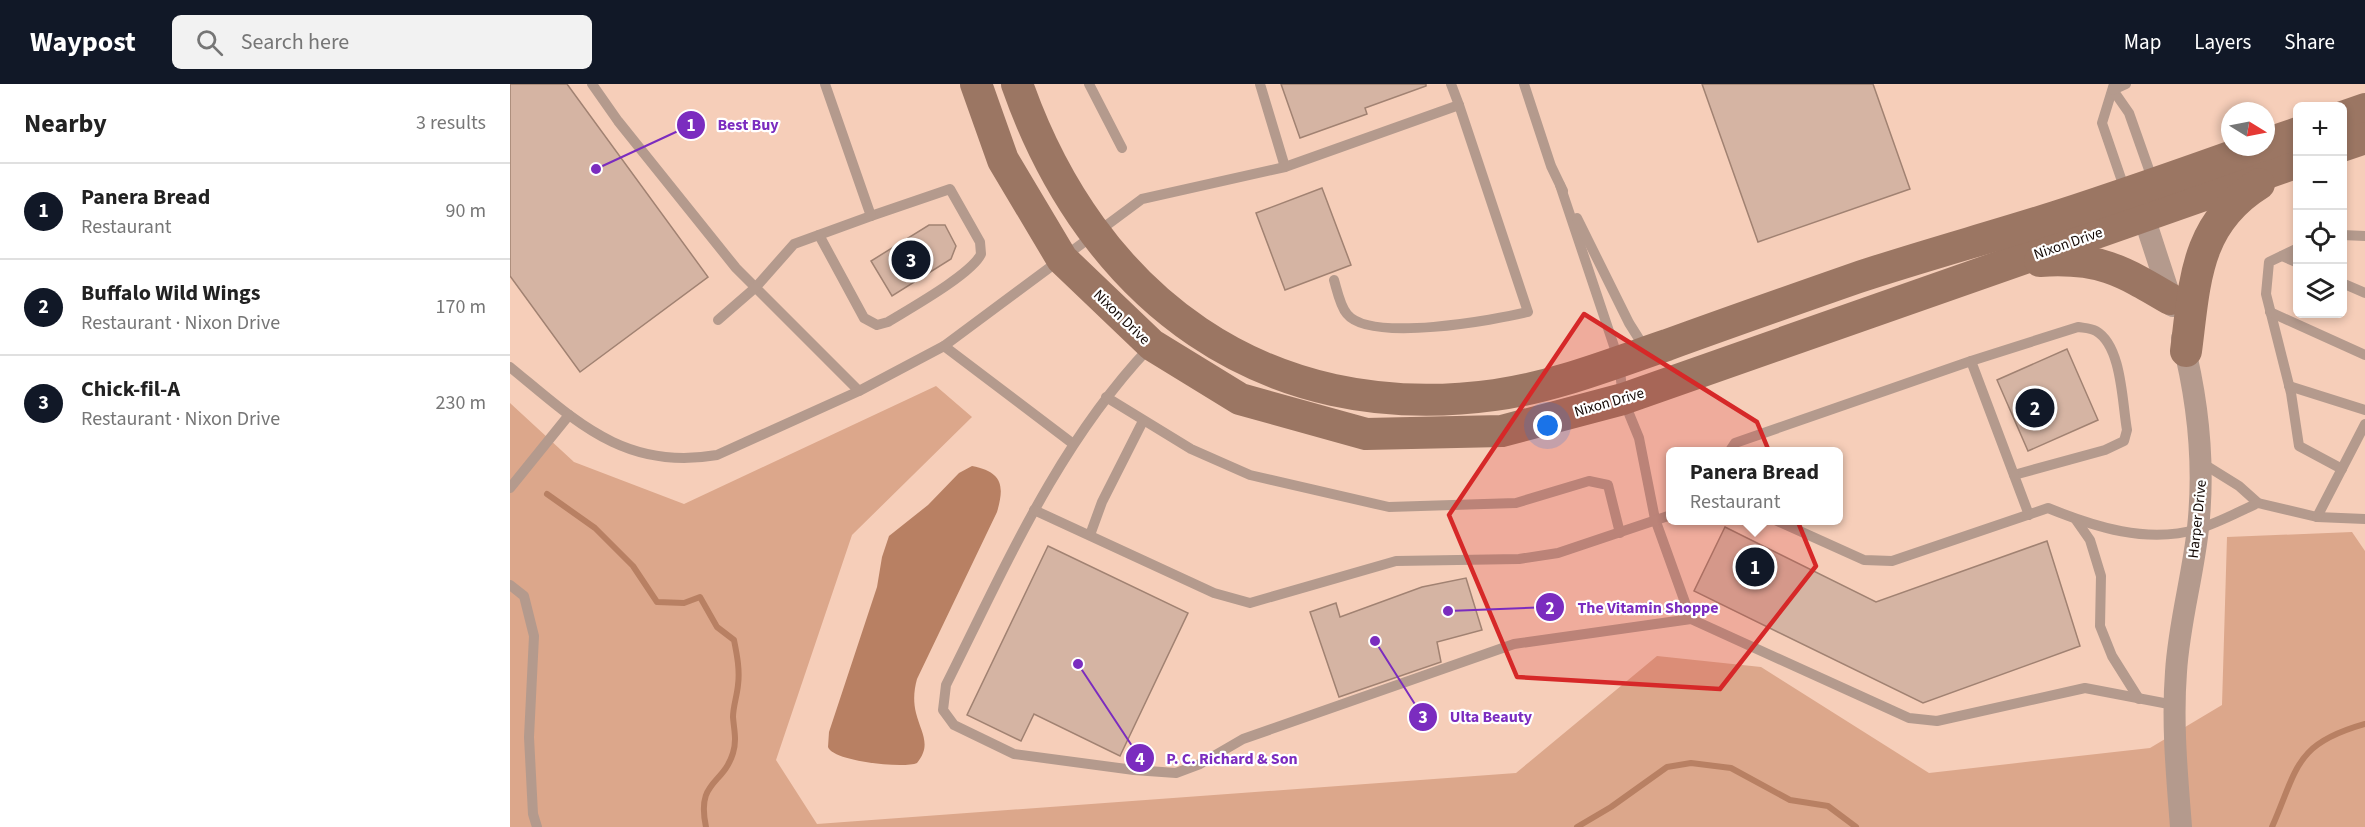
<!DOCTYPE html>
<meta charset="utf-8">
<style>
:root{--surface:#fff;--page:#f2f2f2;--text:#222;--muted:#767676;--line:#e0e0e0;--accent:#111827}
body{margin:0;font-family:"Source Sans 3",sans-serif;background:var(--page);color:var(--text)}
.controls{position:absolute;right:18px;top:18px;display:grid;overflow:hidden;border-radius:9px;box-shadow:0 3px 9px #0003}
.controls button{width:54px;height:54px;display:grid;place-items:center;padding:0;border:0;border-bottom:2px solid var(--line);background:var(--surface);color:var(--text);font:30px sans-serif}
.compass{position:absolute;left:1711px;top:18px;width:54px;height:54px;border-radius:50%;background:var(--surface);box-shadow:0 3px 9px #0003;rotate:100deg}
.you{position:absolute;left:1038px;top:342px;width:21px;height:21px;margin:-15px;border:4px solid #fff;border-radius:50%;background:#1a73e8;box-shadow:0 0 0 9px #1a73e833}
.badge{display:grid;place-items:center;width:39px;height:39px;border-radius:50%;background:var(--accent);color:#fff;font-size:20px;font-weight:700}
.pin{position:absolute;translate:-50% -50%;border:3px solid #fff;box-shadow:0 2px 6px #0006}
.popup{position:absolute;left:1156px;top:363px;width:177px;height:78px;box-sizing:border-box;display:grid;place-content:center;border-radius:9px;background:var(--surface);filter:drop-shadow(0 2px 4px #0005);font-size:20px;white-space:nowrap;color:var(--muted)}
.popup b{font-size:22px;color:var(--text)}
.popup::after{content:'';position:absolute;left:50%;top:100%;margin-left:-12px;border:12px solid transparent;border-top-color:var(--surface)}
.list{margin:0;padding:0;list-style:none}
h2{display:flex;justify-content:space-between;align-items:center;height:78px;margin:0;padding:0 24px;font-size:26px}
h2 small{font-size:20px;font-weight:400;color:var(--muted)}
.list li{display:grid;grid-template-columns:39px 1fr auto;gap:18px;align-items:center;box-sizing:border-box;height:96px;padding:0 24px;border-top:2px solid var(--line)}
.list b{display:block;font-size:22px;white-space:nowrap}
.list p{margin:0;font-size:20px;white-space:nowrap;color:var(--muted)}
.list em{font-size:20px;font-style:normal;color:var(--muted)}
.icon{flex:none;width:33px;height:33px;fill:none;stroke:currentColor;stroke-width:2;stroke-linecap:round;stroke-linejoin:round}
.map{position:relative;flex:none;width:1855px;height:743px;overflow:hidden}
header{display:flex;align-items:center;gap:36px;box-sizing:border-box;height:84px;padding:0 30px;background:var(--accent);color:#fff}
header strong{font-size:28px}
nav{display:flex;gap:33px;margin-inline-start:auto;font-size:21px}
.search{width:420px;height:54px;background:var(--page);display:flex;align-items:center;gap:15px;box-sizing:border-box;padding:0 21px;border-radius:9px;color:var(--muted);font-size:22px}
main{display:flex}
aside{flex:1;background:var(--surface)}
.map>svg:first-child{display:block}
.built{fill:#f6ceb9;fill-rule:evenodd}
.green{fill:#dca78b}
.water{fill:#b88063}
.lines{fill:none;stroke-linecap:round;stroke-linejoin:round}
.stream{stroke:#b88063;stroke-width:6}
.building{fill:#d5b4a3;stroke:#a18272;stroke-width:1.5}
.lane{stroke:#b49a8d;stroke-width:10}
.street{stroke:#b49a8d;stroke-width:22}
.secondary{stroke:#9b7663;stroke-width:32}
.marked{fill:#d62828;fill-opacity:0.2;stroke:#d62828;stroke-width:4.5;stroke-linejoin:round}
.labels{text-anchor:middle;stroke-width:4.5;stroke-linejoin:round;paint-order:stroke}
.street-label{font-size:15px;fill:#140905;stroke:#fff}
.leader{fill:none;stroke:#7b2cbf;stroke-width:2}
.callout-dot{fill:#7b2cbf;stroke:#fff;stroke-width:2}
.mark-label{font-size:18px;text-anchor:middle;font-weight:bold;fill:#fff}
.callout-label{font-size:16px;text-anchor:middle;font-weight:bold;fill:#7b2cbf;stroke:#fff;stroke-width:4.5;stroke-linejoin:round;paint-order:stroke}
</style>
<header>
<strong>Waypost</strong>
<div class="search"><svg class="icon" aria-label="search" viewBox="0 0 24 24"><circle cx="10" cy="10" r="6"/><path d="M15 15l6 6"/></svg>Search here</div>
<nav><a>Map</a><a>Layers</a><a>Share</a></nav>
</header>
<main>
<aside>
<h2>Nearby<small>3 results</small></h2>
<ul class="list">
<li><span class="badge">1</span><div><b>Panera Bread</b><p>Restaurant</p></div><em>90 m</em></li>
<li><span class="badge">2</span><div><b>Buffalo Wild Wings</b><p>Restaurant · Nixon Drive</p></div><em>170 m</em></li>
<li><span class="badge">3</span><div><b>Chick-fil-A</b><p>Restaurant · Nixon Drive</p></div><em>230 m</em></li>
</ul>
</aside>
<div class="map">
<svg width="1855" height="743" viewBox="0 0 1855 743">
<rect width="100%" height="100%" fill="#fddbca"/>
<path class="built" d="M0 0H1855V743H0ZM1788 22H1832V230H1788ZM1720 27H1756V63H1720ZM1161 368H1329V436H1161Z"/>
<path class="green" d="M426 302 462 333 342 451 266 676 307 740 1006 689 1147 572 1251 583 1419 689 1640 664 1712 621 1717 453 1842 448 1855 467V743H0V319L64 378 174 420Z"/>
<path class="water" d="M462 382C492 388 495 401 487 428L407 595C404 606 403 617 406 629 411 649 422 661 407 679 393 685 322 677 318 663L319 648 367 503 372 473 379 452 418 421 449 389Z"/>
<g class="lines">
<g class="stream">
<path d="M37 410 85 444 123 482 147 518 174 519 190 513 207 543 224 556C227 571 230 586 228 601 227 612 223 623 223 633 224 646 227 656 223 669 213 702 186 696 196 743"/>
<path d="M1067 743 1101 723 1157 683 1181 679 1221 684 1280 716 1318 722 1346 743"/>
<path d="M1762 743C1788 684 1784 660 1855 640"/>
</g>
</g>
<g class="building">
<path d="M0 0H57L198 193 70 288 0 192Z"/>
<path d="M771 0H916V2L855 24 857 30 790 54Z"/>
<path d="M1192 0H1363L1400 105 1248 158Z"/>
<path d="M812 104 841 181 775 206 746 129Z"/>
<path d="M419 141H435L446 162 441 175 382 212 361 177Z"/>
<path d="M1557 265 1588 336 1518 367 1487 296Z"/>
<path d="M1215 443 1366 518 1537 457 1570 562 1413 619 1184 507Z"/>
<path d="M538 462 678 529 610 672 524 630 511 657 457 631Z"/>
<path d="M956 494 972 546 927 558 931 578 829 613 800 528 826 519 830 533 912 503Z"/>
</g>
<g class="lines">
<g class="lane">
<path d="M82 0 108 37 226 184 349 307"/>
<path d="M579 0 612 64"/>
<path d="M750 0 775 83"/>
<path d="M1014 0 1041 82 1053 107"/>
<path d="M1604 0 1592 39 1615 106"/>
<path d="M1603 6 1619 29 1643 97"/>
<path d="M1603 6 1616 0"/>
<path d="M1050 101 1109 277 1113 315 1129 354 1145 435 1181 535"/>
<path d="M1067 134 1119 239 1136 266"/>
<path d="M309 151 354 234 367 241 378 238C399 225 462 190 471 170L470 158 440 105 361 132"/>
<path d="M1832 151 1855 152"/>
<path d="M1788 164 1759 178 1756 210 1781 309 1789 362 1832 385"/>
<path d="M1772 172 1788 179"/>
<path d="M824 196C827 206 830 222 837 230 860 259 985 236 1018 228L949 21"/>
<path d="M1832 199 1855 209"/>
<path d="M1760 228 1855 271"/>
<path d="M208 236 246 203 284 160 361 132 315 0"/>
<path d="M434 262 562 359"/>
<path d="M639 264C548 360 495 483 436 601L433 626 444 641 504 670 624 686 666 689 690 680 733 655 1004 560 1181 535 1399 634 1427 637 1575 604 1664 621"/>
<path d="M1461 277 1568 243C1574 244 1581 244 1586 247 1612 262 1612 318 1617 346L1614 357 1595 366 1504 391"/>
<path d="M0 283C66 337 114 387 207 371L349 307 434 262 632 115 775 83 949 21 941 0"/>
<path d="M1779 302 1855 326"/>
<path d="M596 313 681 365 740 391 879 423 1006 419 1079 397 1098 401 1110 449"/>
<path d="M1219 368 1225 359 1461 277 1519 431"/>
<path d="M1692 379 1729 402 1748 419 1807 433 1855 435"/>
<path d="M0 404 59 331"/>
<path d="M524 426 704 509 740 519 886 477 1009 475 1048 469 1161 431"/>
<path d="M1807 433 1855 340"/>
<path d="M1265 436 1354 476 1382 477 1538 424C1585 443 1637 460 1688 445 1708 439 1728 428 1748 419"/>
<path d="M1566 436 1580 456 1591 492 1590 542 1602 572 1629 615"/>
<path d="M580 451 592 418 633 337"/>
<path d="M0 501 14 512 24 552 19 653 23 730 27 743"/>
</g>
<g class="street">
<path d="M1634 133 1663 222"/>
<path d="M1671 743C1667 691 1662 640 1666 588 1669 539 1683 492 1688 444 1695 379 1688 316 1672 254"/>
</g>
<g class="secondary">
<path d="M466 0 493 76 552 175 642 261 730 315 856 350 992 347 1113 315 1788 78"/>
<path d="M507 0C582 214 754 343 985 311 1044 303 1101 280 1157 261 1220 238 1283 216 1346 194 1412 172 1479 154 1545 133 1613 111 1681 87 1748 63"/>
<path d="M1832 33 1855 25"/>
<path d="M1756 60 1788 49"/>
<path d="M1832 62 1855 54"/>
<path d="M1530 177C1589 173 1611 186 1660 215"/>
<path d="M1676 267C1685 198 1685 140 1749 100"/>
</g>
</g>
<path class="marked" d="M1074 230 1247 338 1306 482 1210 605 1007 593 939 431Z"/>
<g class="labels">
<g class="street-label">
<text transform="translate(1558 159) rotate(-19)" y="5">Nixon Drive</text>
<text transform="translate(612 233) rotate(44)" y="5">Nixon Drive</text>
<text transform="translate(1099 318) rotate(-16)" y="5">Nixon Drive</text>
<text transform="translate(1687 435) rotate(-84)" y="5">Harper Drive</text>
</g>
</g>
<path class="leader" d="M86 85L181 41M938 527L1040 523M865 557L913 633M568 580L630 674"/>
<g class="callout-dot">
<circle cx="86" cy="85" r="6"/>
<circle cx="938" cy="527" r="6"/>
<circle cx="865" cy="557" r="6"/>
<circle cx="568" cy="580" r="6"/>
<circle cx="181" cy="41" r="15"/>
<circle cx="1040" cy="523" r="15"/>
<circle cx="913" cy="633" r="15"/>
<circle cx="630" cy="674" r="15"/>
</g>
<g class="mark-label">
<text x="181" y="47">1</text>
<text x="1040" y="530">2</text>
<text x="913" y="639">3</text>
<text x="630" y="681">4</text>
</g>
<g class="callout-label">
<text x="238" y="46">Best Buy</text>
<text x="1138" y="529">The Vitamin Shoppe</text>
<text x="981" y="638">Ulta Beauty</text>
<text x="722" y="680">P. C. Richard &amp; Son</text>
</g>
</svg>
<div class="controls">
<button>+</button>
<button>−</button>
<button><svg class="icon" aria-label="locate" viewBox="0 0 24 24"><circle cx="12" cy="12" r="6"/><path d="M12 2v4M12 18v4M2 12h4M18 12h4"/></svg></button>
<button><svg class="icon" aria-label="layers" viewBox="0 0 24 24"><path d="M12 4l9 5-9 5-9-5zM3 14l9 5 9-5"/></svg></button>
</div>
<svg class="compass" viewBox="-18 -18 36 36"><path d="M0-13l5 13h-10z" fill="#e53935"/><path d="M0 13l5-13h-10z" fill="#767676"/></svg>
<div class="you"></div>
<div class="pin badge" style="left:1245px;top:483px">1</div>
<div class="popup"><b>Panera Bread</b>Restaurant</div>
<div class="pin badge" style="left:1525px;top:324px">2</div>
<div class="pin badge" style="left:401px;top:176px">3</div>
</div>
</main>
